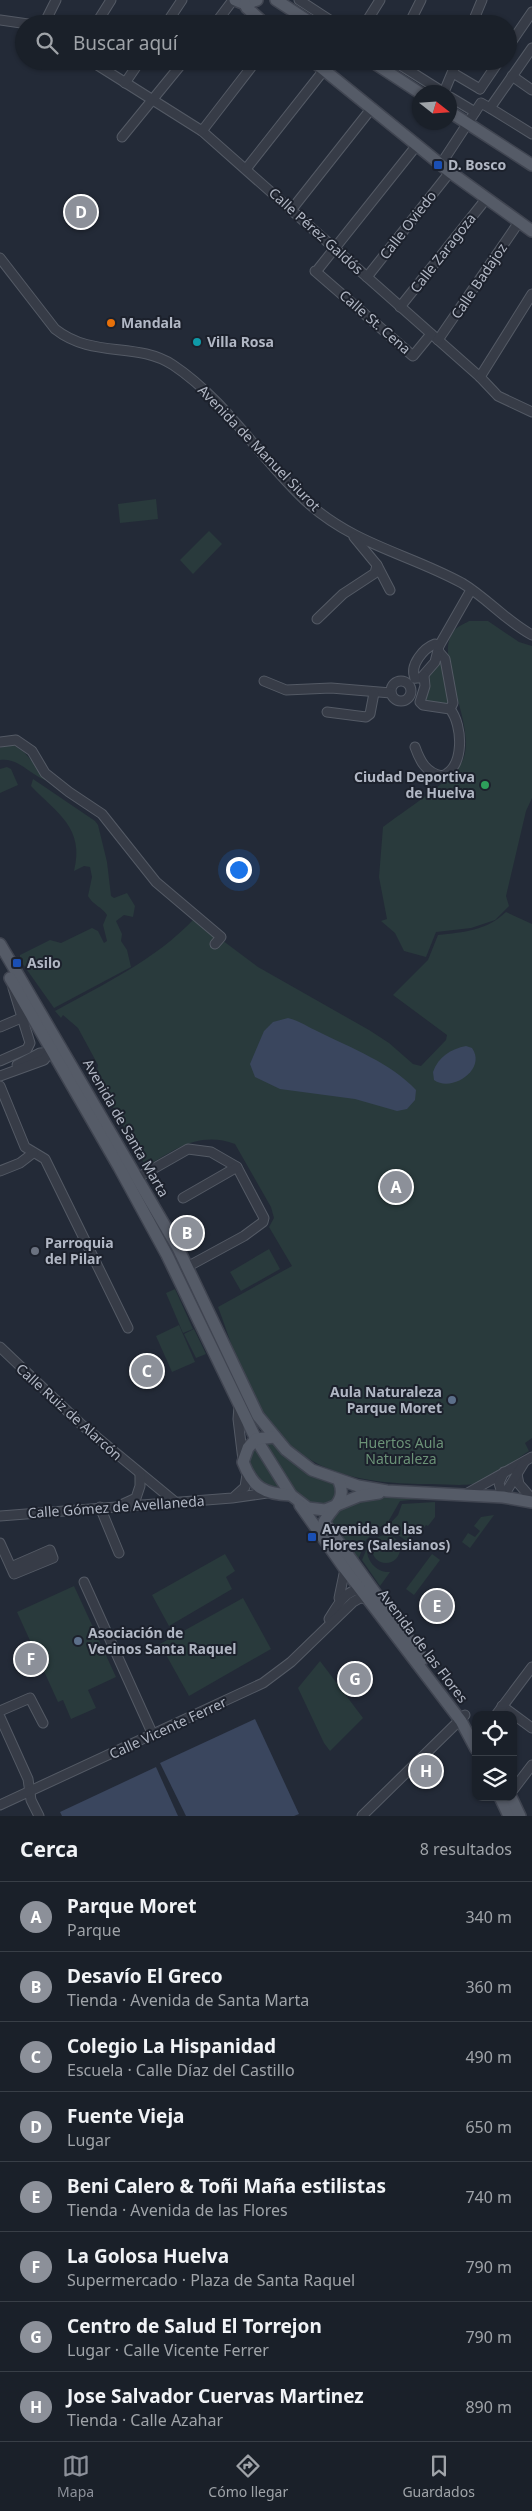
<!DOCTYPE html>
<html lang="es">
<meta charset="utf-8">
<style>
:root{--surface:#1a2029;--page:#232831;--text:#f1f3f6;--muted:#9fa3a8;--line:#383e46;--accent:#8c9099}
body{margin:0;font-family:"Noto Sans",sans-serif;background:var(--page);color:var(--text)}
.controls{position:absolute;right:15px;bottom:15px;display:grid;overflow:hidden;border-radius:10px;box-shadow:0 1px 4px #0004}
.controls button{width:45px;height:45px;display:grid;place-items:center;padding:0;border:0;border-bottom:1px solid var(--line);background:var(--surface);color:var(--text);font:25px sans-serif}
.compass{position:absolute;left:412px;top:85px;width:45px;height:45px;border-radius:50%;background:var(--surface);box-shadow:0 1px 4px #0004;rotate:107deg}
.you{position:absolute;left:238px;top:869px;width:18px;height:18px;margin:-12px;border:4px solid #fff;border-radius:50%;background:#1a73e8;box-shadow:0 0 0 8px #1a73e833}
.badge{display:grid;place-items:center;width:32px;height:32px;border-radius:50%;background:var(--accent);color:#fff;font-size:16px;font-weight:700}
.pin{position:absolute;translate:-50% -50%;border:2px solid #fff;box-shadow:0 1px 5px #0006}
.list{margin:0;padding:0;list-style:none}
h2{display:flex;justify-content:space-between;align-items:center;height:65px;margin:0;padding:0 20px;font-size:21px}
h2 small{font-size:16px;font-weight:400;color:var(--muted)}
.list li{display:grid;grid-template-columns:32px 1fr auto;gap:15px;align-items:center;box-sizing:border-box;height:70px;padding:0 20px;border-top:1px solid var(--line)}
.list b{display:block;font-size:19px;white-space:nowrap}
.list p{margin:0;font-size:16px;white-space:nowrap;color:var(--muted)}
.list em{font-size:16px;font-style:normal;color:var(--muted)}
.icon{flex:none;width:28px;height:28px;fill:none;stroke:currentColor;stroke-width:2;stroke-linecap:round;stroke-linejoin:round}
.map{position:relative;flex:none;width:532px;height:1816px;overflow:hidden}
.search{position:absolute;background:var(--surface);box-shadow:0 1px 4px #0004;left:15px;right:15px;top:15px;height:55px;display:flex;align-items:center;gap:12px;box-sizing:border-box;padding:0 18px;border-radius:28px;color:var(--muted);font-size:19px}
.sheet{height:625px;background:var(--surface)}
nav{display:flex;justify-content:space-around;align-items:center;box-sizing:border-box;height:70px;border-top:1px solid var(--line);background:var(--surface);font-size:14px;color:var(--muted)}
nav a{display:grid;justify-items:center;gap:2px}
nav .on{color:var(--accent)}
.map>svg:first-child{display:block}
.green{fill:#293a3c}
.water{fill:#3a465e}
.lines{fill:none;stroke-linecap:round;stroke-linejoin:round}
.minor-casing{stroke:#545a65;stroke-width:11}
.major-casing{stroke:#404551;stroke-width:14}
.minor{stroke:#373c47;stroke-width:9}
.major{stroke:#555b67;stroke-width:11}
.transit-dot{fill:#1a4fb4;stroke:#1c212c;stroke-width:2}
.food-dot{fill:#e8710a;stroke:#1c212c;stroke-width:2}
.culture-dot{fill:#0f9aa8;stroke:#1c212c;stroke-width:2}
.leisure-dot{fill:#2e9e5b;stroke:#1c212c;stroke-width:2}
.worship-dot{fill:#6b7280;stroke:#1c212c;stroke-width:2}
.service-dot{fill:#5c6f8a;stroke:#1c212c;stroke-width:2}
.labels{text-anchor:middle;stroke-width:4;stroke-linejoin:round;paint-order:stroke}
.poi-label{font-size:14px;font-weight:bold;fill:#b1b7c4;stroke:#1c212c;text-anchor:start}
.street-label{font-size:14px;fill:#b1b7c4;stroke:#1c212c}
.park-label{font-size:14px;fill:#6b9277;stroke:#1c212c}
</style>
<div class="map">
<svg width="532" height="1816" viewBox="0 0 532 1816">
<rect width="100%" height="100%" fill="#232a37"/>
<g class="green">
<path d="M156 499 158 519 120 523 118 504Z"/>
<path d="M209 531 222 544 193 574 180 560Z"/>
<path d="M469 621H488L519 642 532 646V798L526 811 506 896 509 906 495 920 471 928 436 932 426 957 404 951 395 933 381 921 387 919 379 877 383 827C401 813 453 780 462 762 479 728 433 659 453 632 456 627 464 624 469 621Z"/>
<path d="M441 659 449 701 448 705 427 703 425 701 430 675Z"/>
<path d="M12 744 24 752 49 781C32 778 20 757 0 760V748Z"/>
<path d="M7 767 11 769 18 785 0 793V769Z"/>
<path d="M33 779 95 821 98 825 107 862 111 896 114 898 127 893 135 906 133 917 124 915 116 921 122 934 121 941 127 950 131 967 54 1008 20 960V955L50 940 61 943 92 928 98 931 104 943 107 941 103 925 107 915C102 907 93 905 88 896L92 877 90 867 84 866 74 871C85 828 57 813 31 786Z"/>
<path d="M506 912 532 924V1438L525 1443 529 1451C512 1462 492 1479 473 1484 460 1486 444 1484 431 1484 363 1484 305 1475 263 1415 243 1385 231 1341 218 1307L292 1266 269 1227 274 1218 271 1207 235 1144C200 1131 175 1149 146 1167L96 1076 98 1065 78 1028 63 1015 61 1018 55 1011C104 984 155 960 194 919L258 967 369 1030 389 1043 413 1064 421 1066 446 1040 447 1035 393 995 428 960 438 935C464 932 486 931 506 912Z"/>
<path d="M269 1249 280 1269 241 1291 230 1272Z"/>
<path d="M175 1289 193 1329 183 1333 166 1293Z"/>
<path d="M179 1325 195 1362 172 1372 156 1336Z"/>
<path d="M194 1329 206 1354 196 1358 184 1334Z"/>
<path d="M263 1441 273 1442 296 1465 336 1484V1500C296 1519 279 1469 263 1441Z"/>
<path d="M256 1446 283 1491 260 1484 248 1463Z"/>
<path d="M367 1496 431 1498 400 1501 388 1522 377 1529 366 1540 358 1560 330 1521 337 1510Z"/>
<path d="M435 1502V1517L428 1526 426 1525 422 1530 416 1525 408 1535 414 1541 408 1549 405 1546V1540L387 1527 398 1515 402 1504Z"/>
<path d="M494 1515 470 1548 462 1542 468 1533 475 1537 480 1531 474 1526 481 1517Z"/>
<circle cx="386" cy="1549" r="14"/>
<path d="M367 1548C366 1561 377 1573 390 1572L380 1586 362 1560Z"/>
<path d="M225 1554 235 1571 226 1577 232 1589 169 1626 152 1595Z"/>
<path d="M432 1554 440 1560 414 1595 406 1589Z"/>
<path d="M74 1586 116 1677 88 1690 96 1708 71 1719 63 1700 58 1702 17 1612Z"/>
<path d="M243 1598 271 1649 189 1696 160 1644Z"/>
<path d="M320 1661 363 1718 330 1751 324 1743 298 1688Z"/>
</g>
<g class="water">
<path d="M288 1018C300 1021 308 1027 319 1032 351 1048 391 1063 416 1090L415 1100 407 1109 397 1111 355 1099 280 1089 255 1077 250 1064 264 1031 273 1022Z"/>
<path d="M466 1046 472 1048C487 1069 452 1093 434 1080L433 1072C438 1057 451 1049 466 1046Z"/>
<path d="M255 1719 299 1814 294 1816H186L160 1763Z"/>
<path d="M156 1767 178 1816H62L60 1812Z"/>
</g>
<g class="lines">
<g class="minor-casing">
<g id="minor">
<path d="M299 0 336 24"/>
<path d="M0 20 28 24"/>
<path d="M44 24 56 0"/>
<path d="M96 24 111 0"/>
<path d="M166 24 182 0"/>
<path d="M215 24 233 0"/>
<path d="M365 24 380 0"/>
<path d="M409 24 421 0"/>
<path d="M472 24 482 0"/>
<path d="M508 47 532 12"/>
<path d="M91 61 202 131 480 377 498 396 532 412"/>
<path d="M394 61 443 92"/>
<path d="M453 73 480 89"/>
<path d="M512 76 532 90"/>
<path d="M125 83 140 61"/>
<path d="M480 89 499 61"/>
<path d="M444 92 457 61"/>
<path d="M450 97 475 112"/>
<path d="M490 108 532 134"/>
<path d="M202 131 256 61"/>
<path d="M122 137 184 61"/>
<path d="M441 164 481 103 490 108 532 48"/>
<path d="M246 169 324 70"/>
<path d="M292 209 371 109"/>
<path d="M0 258 55 329C93 359 136 341 173 365 227 401 261 460 308 503 355 545 409 554 462 583 487 598 506 621 532 635"/>
<path d="M319 268 417 145"/>
<path d="M315 271 413 356 431 334"/>
<path d="M367 277 450 172"/>
<path d="M400 307 486 199"/>
<path d="M438 340 519 222"/>
<path d="M480 377 532 294"/>
<path d="M354 537 377 565 390 590"/>
<path d="M317 619 343 594 375 573 377 565"/>
<path d="M439 652 445 659 453 703 450 709"/>
<path d="M415 678H421L435 662 439 646 471 590"/>
<path d="M415 678C409 665 424 648 435 644L439 646"/>
<circle cx="401" cy="691" r="10"/>
<path d="M264 681 286 690 331 688 391 693"/>
<path d="M327 712 366 717 370 714 374 693"/>
<path d="M0 742 16 740 32 751 45 773 69 792 102 814 156 882 221 937 215 944"/>
<path d="M415 747C420 761 426 773 442 776 465 768 463 725 450 709L423 705 420 702 425 686 424 676"/>
<path d="M0 1027 21 1018"/>
<path d="M0 1061 27 1049 30 1043 13 988"/>
<path d="M17 1065 40 1053 54 1052"/>
<path d="M0 1076 44 1060 55 1046"/>
<path d="M0 1086 25 1147 45 1159 128 1328"/>
<path d="M0 1171 20 1163 33 1153"/>
<path d="M137 1178 188 1149 211 1152 237 1167 264 1218 263 1222 244 1236 187 1267"/>
<path d="M183 1198 237 1167"/>
<path d="M0 1347 82 1425 174 1501"/>
<path d="M239 1406 238 1419 243 1460"/>
<path d="M517 1474 519 1484 532 1499"/>
<path d="M466 1494 532 1457"/>
<path d="M235 1496 245 1487 247 1474"/>
<path d="M503 1497 525 1461"/>
<path d="M503 1497 499 1483 504 1472"/>
<path d="M123 1504 136 1498 140 1486V1474"/>
<path d="M100 1507 119 1553"/>
<path d="M0 1516 232 1498 267 1493"/>
<path d="M0 1543 14 1574 53 1558 50 1550 11 1567"/>
<path d="M84 1582 153 1735"/>
<path d="M339 1598 345 1569"/>
<path d="M329 1619C338 1605 344 1591 361 1589"/>
<path d="M502 1706 532 1728"/>
<path d="M0 1711 30 1698 43 1723"/>
<path d="M496 1715 532 1667"/>
<path d="M0 1717 28 1779 31 1800 39 1816"/>
<path d="M513 1790 532 1765"/>
<path d="M0 1805 263 1683 291 1662 353 1602 360 1598 368 1599"/>
<path d="M362 1816 465 1715"/>
</g>
</g>
<g class="major-casing">
<g id="major">
<path d="M235 0 245 4 257 0"/>
<path d="M276 0 313 24"/>
<path d="M245 4 247 8 265 24"/>
<path d="M313 61 450 172 532 231"/>
<path d="M371 61 420 93"/>
<path d="M450 112 532 165"/>
<path d="M0 944 178 1248 258 1416 286 1450 312 1470 358 1486 387 1491 503 1497 532 1502"/>
<path d="M10 978 119 1167 167 1255 256 1439 291 1495 308 1508 325 1510 359 1496 379 1493"/>
<path d="M275 1437 256 1439 248 1448 243 1462C253 1488 264 1494 291 1495"/>
<path d="M339 1481C347 1500 333 1506 324 1522L423 1659"/>
<path d="M300 1505 345 1569 461 1721 476 1749"/>
<path d="M500 1797 509 1816"/>
<path d="M511 1797 520 1816"/>
</g>
</g>
<use href="#minor" class="minor"/>
<use href="#major" class="major"/>
</g>
<g class="transit-dot">
<rect x="433" y="160" width="10" height="10" rx="2.5"/>
<rect x="12" y="958" width="10" height="10" rx="2.5"/>
<rect x="307" y="1532" width="10" height="10" rx="2.5"/>
</g>
<circle class="food-dot" cx="111" cy="323" r="5"/>
<circle class="culture-dot" cx="197" cy="342" r="5"/>
<circle class="leisure-dot" cx="485" cy="785" r="5"/>
<circle class="worship-dot" cx="35" cy="1251" r="5"/>
<g class="service-dot">
<circle cx="452" cy="1400" r="5"/>
<circle cx="78" cy="1641" r="5"/>
</g>
<g class="labels">
<g class="poi-label">
<text x="448" y="170">D. Bosco</text>
<text x="121" y="328">Mandala</text>
<text x="207" y="347">Villa Rosa</text>
<text x="475" y="782" text-anchor="end">Ciudad Deportiva<tspan x="475" dy="16">de Huelva</tspan></text>
<text x="27" y="968">Asilo</text>
<text x="45" y="1248">Parroquia<tspan x="45" dy="16">del Pilar</tspan></text>
<text x="442" y="1397" text-anchor="end">Aula Naturaleza<tspan x="442" dy="16">Parque Moret</tspan></text>
<text x="322" y="1534">Avenida de las<tspan x="322" dy="16">Flores (Salesianos)</tspan></text>
<text x="88" y="1638">Asociación de<tspan x="88" dy="16">Vecinos Santa Raquel</tspan></text>
</g>
<g class="street-label">
<text transform="translate(408 225) rotate(-52)" y="5">Calle Oviedo</text>
<text transform="translate(316 231) rotate(42)" y="5">Calle Pérez Galdós</text>
<text transform="translate(443 253) rotate(-52)" y="5">Calle Zaragoza</text>
<text transform="translate(479 281) rotate(-56)" y="5">Calle Badajoz</text>
<text transform="translate(375 322) rotate(41)" y="5">Calle St. Cena</text>
<text transform="translate(259 448) rotate(46)" y="5">Avenida de Manuel Siurot</text>
<text transform="translate(126 1128) rotate(60)" y="5">Avenida de Santa Marta</text>
<text transform="translate(69 1412) rotate(42)" y="5">Calle Ruiz de Alarcón</text>
<text transform="translate(116 1507) rotate(-4)" y="5">Calle Gómez de Avellaneda</text>
<text transform="translate(423 1646) rotate(53)" y="5">Avenida de las Flores</text>
<text transform="translate(168 1728) rotate(-25)" y="5">Calle Vicente Ferrer</text>
</g>
<g class="park-label">
<text x="401" y="1448">Huertos Aula<tspan x="401" dy="16">Naturaleza</tspan></text>
</g>
</g>
</svg>
<div class="controls">
<button><svg class="icon" aria-label="locate" viewBox="0 0 24 24"><circle cx="12" cy="12" r="6"/><path d="M12 2v4M12 18v4M2 12h4M18 12h4"/></svg></button>
<button><svg class="icon" aria-label="layers" viewBox="0 0 24 24"><path d="M12 4l9 5-9 5-9-5zM3 14l9 5 9-5"/></svg></button>
</div>
<svg class="compass" viewBox="-18 -18 36 36"><path d="M0-13l5 13h-10z" fill="#e53935"/><path d="M0 13l5-13h-10z" fill="#9fa3a8"/></svg>
<div class="you"></div>
<div class="pin badge" style="left:396px;top:1187px">A</div>
<div class="pin badge" style="left:187px;top:1233px">B</div>
<div class="pin badge" style="left:147px;top:1371px">C</div>
<div class="pin badge" style="left:81px;top:212px">D</div>
<div class="pin badge" style="left:437px;top:1606px">E</div>
<div class="pin badge" style="left:31px;top:1659px">F</div>
<div class="pin badge" style="left:355px;top:1679px">G</div>
<div class="pin badge" style="left:426px;top:1771px">H</div>
<div class="search"><svg class="icon" aria-label="search" viewBox="0 0 24 24"><circle cx="10" cy="10" r="6"/><path d="M15 15l6 6"/></svg>Buscar aquí</div>
</div>
<section class="sheet">
<h2>Cerca<small>8 resultados</small></h2>
<ul class="list">
<li><span class="badge">A</span><div><b>Parque Moret</b><p>Parque</p></div><em>340 m</em></li>
<li><span class="badge">B</span><div><b>Desavío El Greco</b><p>Tienda · Avenida de Santa Marta</p></div><em>360 m</em></li>
<li><span class="badge">C</span><div><b>Colegio La Hispanidad</b><p>Escuela · Calle Díaz del Castillo</p></div><em>490 m</em></li>
<li><span class="badge">D</span><div><b>Fuente Vieja</b><p>Lugar</p></div><em>650 m</em></li>
<li><span class="badge">E</span><div><b>Beni Calero &amp; Toñi Maña estilistas</b><p>Tienda · Avenida de las Flores</p></div><em>740 m</em></li>
<li><span class="badge">F</span><div><b>La Golosa Huelva</b><p>Supermercado · Plaza de Santa Raquel</p></div><em>790 m</em></li>
<li><span class="badge">G</span><div><b>Centro de Salud El Torrejon</b><p>Lugar · Calle Vicente Ferrer</p></div><em>790 m</em></li>
<li><span class="badge">H</span><div><b>Jose Salvador Cuervas Martinez</b><p>Tienda · Calle Azahar</p></div><em>890 m</em></li>
</ul>
</section>
<nav>
<a class="on"><svg class="icon" aria-label="map" viewBox="0 0 24 24"><path d="M3 6l6-2 6 2 6-2v14l-6 2-6-2-6 2zM9 4v14M15 6v14"/></svg>Mapa</a>
<a><svg class="icon" aria-label="directions" viewBox="0 0 24 24"><path d="M12 3l9 9-9 9-9-9zM9 14v-3h6M13 9l2 2-2 2"/></svg>Cómo llegar</a>
<a><svg class="icon" aria-label="saved" viewBox="0 0 24 24"><path d="M7 4h10v16l-5-4-5 4z"/></svg>Guardados</a>
</nav>
